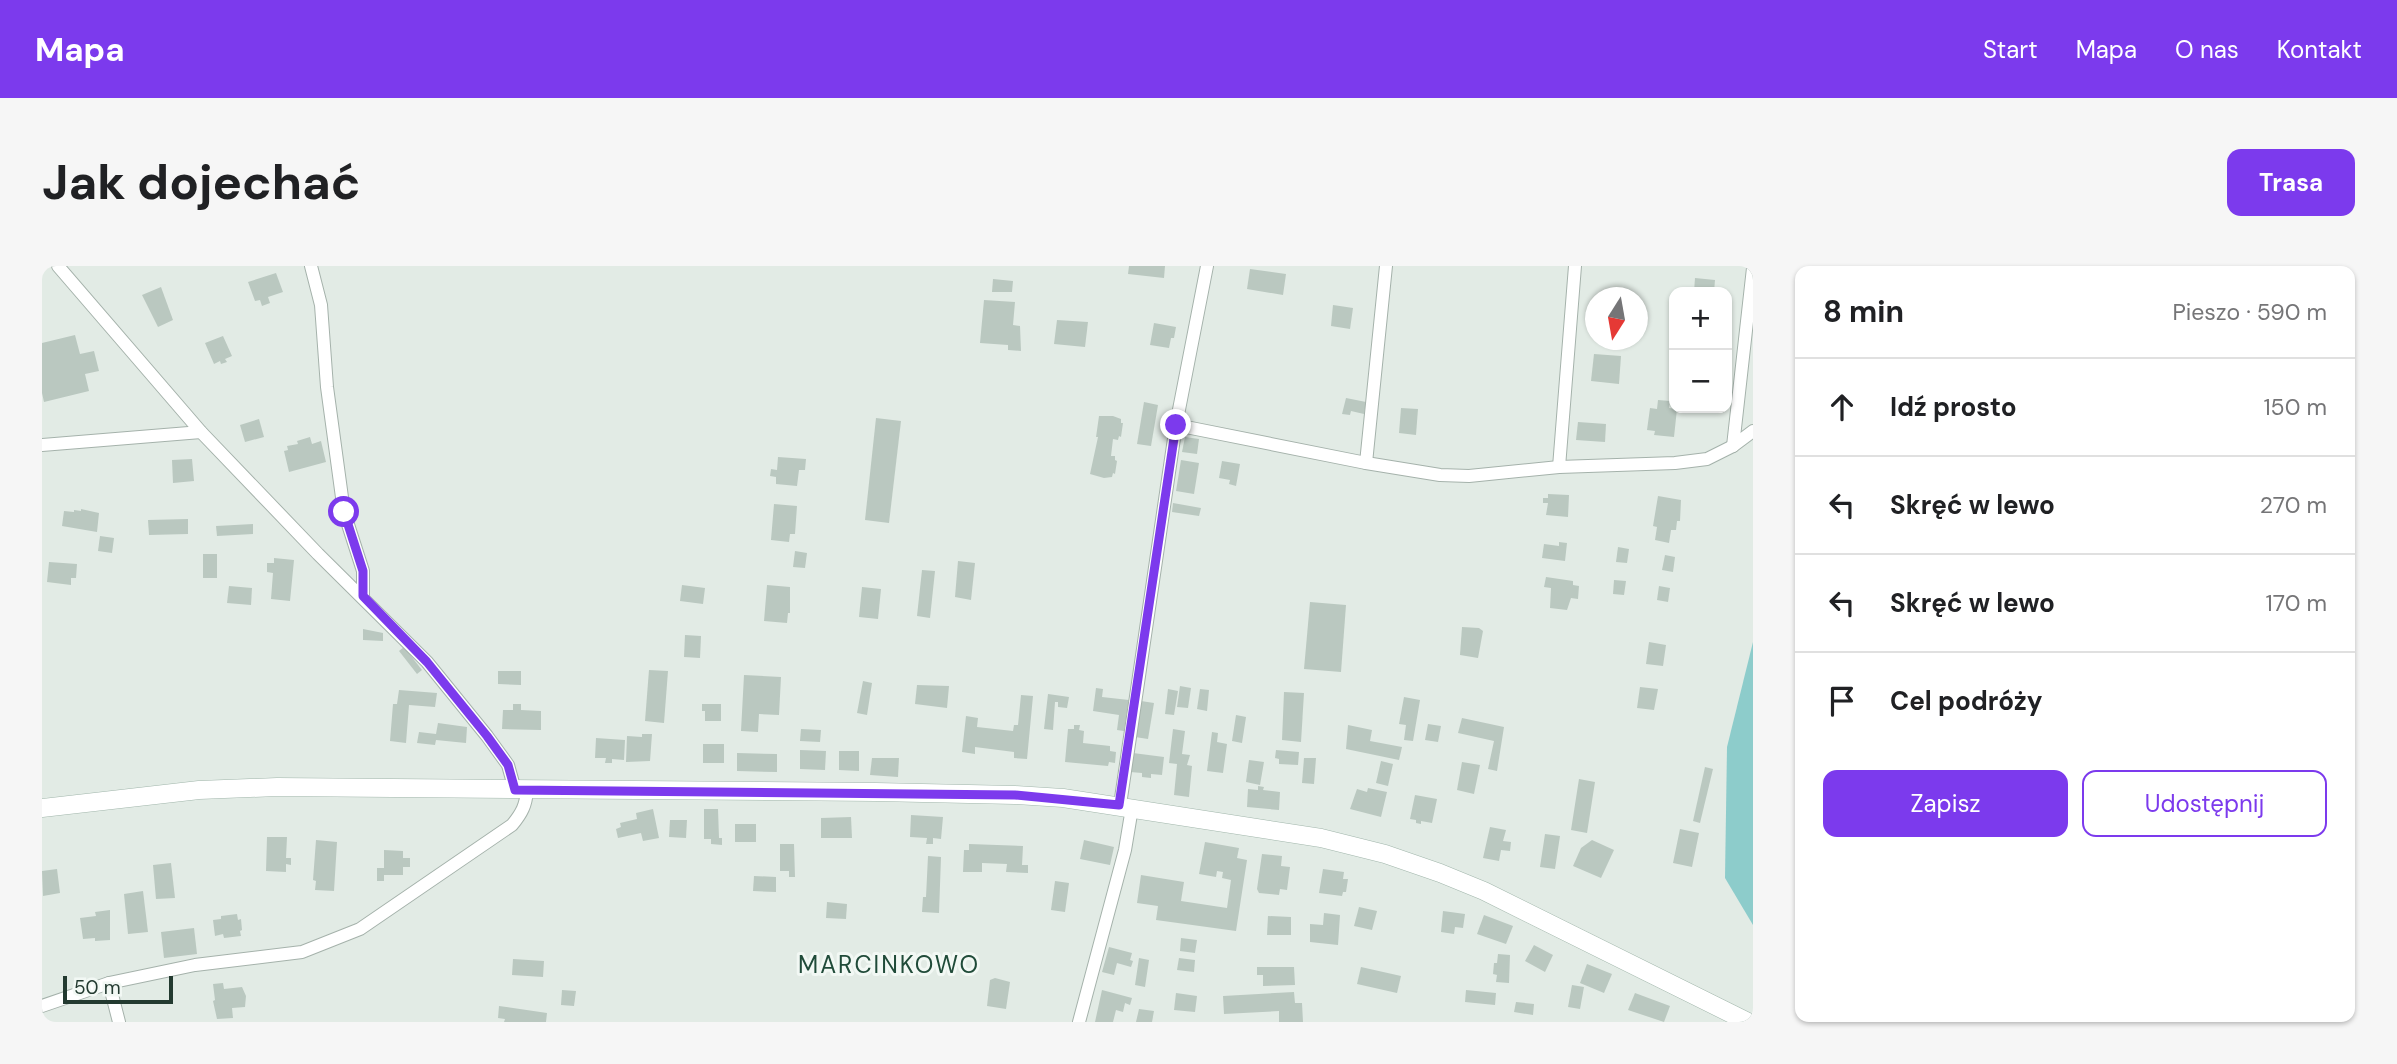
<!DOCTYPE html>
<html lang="pl">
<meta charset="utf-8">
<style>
:root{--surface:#fff;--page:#f6f6f6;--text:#202124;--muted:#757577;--line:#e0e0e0;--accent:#7c3aed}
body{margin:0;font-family:"DM Sans",sans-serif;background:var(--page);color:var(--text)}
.controls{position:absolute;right:21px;top:21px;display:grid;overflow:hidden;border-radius:14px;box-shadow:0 2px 5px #0004}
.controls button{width:63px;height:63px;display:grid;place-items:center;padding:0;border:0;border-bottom:2px solid var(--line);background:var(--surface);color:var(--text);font:35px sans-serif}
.compass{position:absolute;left:1543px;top:21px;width:63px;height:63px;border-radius:50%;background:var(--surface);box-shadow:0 2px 5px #0004;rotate:191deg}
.scale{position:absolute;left:21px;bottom:18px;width:110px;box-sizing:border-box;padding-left:7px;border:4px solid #233a30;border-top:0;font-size:19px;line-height:24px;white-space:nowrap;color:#233a30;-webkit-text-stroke:5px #f2f8f4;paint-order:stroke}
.stop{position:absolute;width:21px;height:21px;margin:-16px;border:5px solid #7c3aed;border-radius:50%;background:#fff}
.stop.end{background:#7c3aed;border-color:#fff;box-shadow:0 2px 7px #0008}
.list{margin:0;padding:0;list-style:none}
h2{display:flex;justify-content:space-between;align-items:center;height:91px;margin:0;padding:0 28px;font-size:30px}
h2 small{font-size:23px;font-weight:400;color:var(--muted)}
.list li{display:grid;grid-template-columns:46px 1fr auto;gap:21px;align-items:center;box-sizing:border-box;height:98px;padding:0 28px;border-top:2px solid var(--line)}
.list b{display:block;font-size:26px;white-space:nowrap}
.list em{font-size:23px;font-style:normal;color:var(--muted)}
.actions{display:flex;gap:14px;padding:21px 28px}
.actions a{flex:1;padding:16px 0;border:2px solid var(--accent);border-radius:14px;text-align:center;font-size:24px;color:var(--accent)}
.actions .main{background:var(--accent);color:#fff}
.icon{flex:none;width:38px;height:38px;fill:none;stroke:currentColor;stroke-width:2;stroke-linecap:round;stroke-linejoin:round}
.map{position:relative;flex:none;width:1711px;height:756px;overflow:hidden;border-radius:14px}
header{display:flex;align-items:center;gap:42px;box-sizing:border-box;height:98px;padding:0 35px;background:var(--accent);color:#fff}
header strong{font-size:33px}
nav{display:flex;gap:38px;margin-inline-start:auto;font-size:24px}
.intro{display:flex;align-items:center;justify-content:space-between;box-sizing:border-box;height:168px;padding:0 42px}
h1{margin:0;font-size:49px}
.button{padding:18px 32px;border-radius:14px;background:var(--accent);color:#fff;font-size:24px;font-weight:700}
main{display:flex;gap:42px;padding:0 42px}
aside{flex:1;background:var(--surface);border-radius:14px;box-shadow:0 2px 5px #0004}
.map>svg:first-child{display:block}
.water{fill:#8dcccb}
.building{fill:#bac8c0}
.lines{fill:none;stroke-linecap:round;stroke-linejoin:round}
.street-casing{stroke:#a5b2ab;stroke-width:14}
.secondary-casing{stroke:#a1b6ab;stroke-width:19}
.street{stroke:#fff;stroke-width:12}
.secondary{stroke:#fff;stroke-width:18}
.route{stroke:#7c3aed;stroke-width:9}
.labels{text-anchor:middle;stroke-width:6;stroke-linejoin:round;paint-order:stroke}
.quarter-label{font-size:24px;letter-spacing:2px;fill:#204b39;stroke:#f2f8f4}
</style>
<header>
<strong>Mapa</strong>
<nav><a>Start</a><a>Mapa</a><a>O nas</a><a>Kontakt</a></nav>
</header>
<div class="intro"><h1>Jak dojechać</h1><a class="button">Trasa</a></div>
<main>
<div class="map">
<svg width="1711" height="756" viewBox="0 0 1711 756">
<rect width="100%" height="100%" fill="#e2ebe5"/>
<path class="water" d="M1711 376V659L1683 612 1685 481Z"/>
<g class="building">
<path d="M1087 0H1123L1122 12 1086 8Z"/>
<path d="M1208 3 1244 8 1241 29 1205 23Z"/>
<path d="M234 7 241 26 226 31 228 37 220 40 218 34 213 35 206 16Z"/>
<path d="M1653 12 1673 14 1672 26H1652Z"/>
<path d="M951 13 971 15 970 26H950Z"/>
<path d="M119 21 131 54 116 61 100 29Z"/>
<path d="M942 34 973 36 971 59 978 60 979 85 966 84V79L938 77Z"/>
<path d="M1291 39 1311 42 1308 63 1289 60Z"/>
<path d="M1015 54 1046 56 1043 81 1012 78Z"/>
<path d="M1112 57 1134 61 1132 72H1129L1127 82 1108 79Z"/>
<path d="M33 69 38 88 52 85 57 105 43 108 47 125 2 136 0 127V77Z"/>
<path d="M181 70 190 90 183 93 185 96 179 98 178 95 172 98 163 77Z"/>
<path d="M1552 88 1579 90 1577 118 1549 115Z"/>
<path d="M1304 132 1324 136 1322 148 1309 145 1308 149 1300 148Z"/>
<path d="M1616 134 1628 135 1627 142 1635 143 1632 171 1612 169 1613 165 1605 164 1608 142 1615 143Z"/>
<path d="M1102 136 1116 139 1109 180 1095 178Z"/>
<path d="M1359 142 1376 143 1374 169 1357 167Z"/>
<path d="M1057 150H1071L1079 153V157H1081L1079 171 1077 170 1076 174 1071 173 1069 190H1073V194L1075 195 1073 208 1071 207 1070 211 1062 212 1048 208 1056 171H1054Z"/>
<path d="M834 152 859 155 847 257 823 254Z"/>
<path d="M217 153 222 171 203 176 198 159Z"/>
<path d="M1536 156 1564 158 1563 176 1534 174Z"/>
<path d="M268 171 270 178 279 175 284 196 247 206 242 185 246 184 245 180 256 178 255 175Z"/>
<path d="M1143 171 1157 173 1155 188 1140 186Z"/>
<path d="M736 191 764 193 763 204H757L755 220 734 218V211L728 210 729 203 735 204Z"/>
<path d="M150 193 152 215 131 217 130 194Z"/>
<path d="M1139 194 1157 197 1152 228 1134 225Z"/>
<path d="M1180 195 1198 198 1194 220 1187 218 1188 214 1177 212Z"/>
<path d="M1506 228 1527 229 1526 251 1504 249 1506 237H1501V232H1506Z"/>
<path d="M1616 230 1639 234 1638 255H1635L1634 264H1629L1627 277 1613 274 1615 261 1611 260Z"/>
<path d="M1131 237 1159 242 1157 250 1130 246Z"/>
<path d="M732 238 755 240 753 268H748L747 276 729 274Z"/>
<path d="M39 243 57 247 55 266 20 260 22 245 32 246V244L39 245Z"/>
<path d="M146 253V268L107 269 106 254Z"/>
<path d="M211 258V268L175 270 174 260Z"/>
<path d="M58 270 72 272 70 287 56 285Z"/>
<path d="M1517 276 1525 277 1523 295 1500 292 1502 278 1517 280Z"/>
<path d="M1576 281 1587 283 1585 297 1574 296Z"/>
<path d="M753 285 765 287 763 302 751 301Z"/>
<rect x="161" y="288" width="14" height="24"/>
<path d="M1623 289 1633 291 1631 306 1620 304Z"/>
<path d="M232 292 252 294 248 335 229 333 231 307 225 306V297H232Z"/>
<path d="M916 295 933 297 929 334 913 331Z"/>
<path d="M7 296 35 298 34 312H29V319L5 316Z"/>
<path d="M880 304 893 305 888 352 875 350Z"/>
<path d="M1504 311 1531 315V319L1537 320 1536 333 1529 332 1525 344 1508 342 1509 322 1502 321Z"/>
<path d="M1572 314 1584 315 1582 329 1571 328Z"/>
<path d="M640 319 663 322 661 338 638 335Z"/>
<path d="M725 319 748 321V347H746L745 357 722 355Z"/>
<path d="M187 320 210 322 209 339 185 337Z"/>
<path d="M1617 320 1628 322 1626 336 1615 334Z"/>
<path d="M820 321 839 323 836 353 817 351Z"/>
<path d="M1268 336 1304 339 1299 406 1262 403Z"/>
<path d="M1420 361 1437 362 1441 365 1436 392 1418 389Z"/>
<path d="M321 363 341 367V375L321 374Z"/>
<path d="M643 369 659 370 658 392 642 391Z"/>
<path d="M1607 376 1624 379 1621 400 1604 398Z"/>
<path d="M362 381 380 404 375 408 357 385Z"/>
<path d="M607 404 626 405 622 457 603 455Z"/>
<path d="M456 405H479V419L456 418Z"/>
<path d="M702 409 739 411 737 449 717 448 716 466 699 465Z"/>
<path d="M821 415 830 417 825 449 815 447Z"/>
<path d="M875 419 907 420 905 442 873 438Z"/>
<path d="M1138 420 1149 422 1146 442 1135 441Z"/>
<path d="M1598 421 1616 423 1612 444 1595 442Z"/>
<path d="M1054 422 1061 423 1060 431 1087 434 1082 465 1075 464 1077 449 1051 445Z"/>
<path d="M1126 423 1136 425 1132 449 1123 448Z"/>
<path d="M1158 423 1167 424 1165 445 1155 443Z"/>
<path d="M357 424 395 427 393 441 367 439 364 477 348 475 351 438H355Z"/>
<path d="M1242 426 1262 427 1259 476 1240 474Z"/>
<path d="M1006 428 1027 431 1025 442 1016 441V436H1013L1011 464 1002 463Z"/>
<path d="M979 429 991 430 985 493 972 492V486L933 481V488L920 486 924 450 936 452 935 461 971 465 972 459H976Z"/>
<path d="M1362 431 1378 434 1371 475 1362 474 1364 459 1357 458Z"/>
<path d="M1099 435 1112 437 1106 473 1093 471Z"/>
<path d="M471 438H479V444L499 445V464L460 463 461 444H471Z"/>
<path d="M660 438H679V455H663V445H660Z"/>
<path d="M1194 449 1204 451 1200 477 1190 475Z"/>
<path d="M1420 452 1462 461 1455 505 1446 503 1452 475 1416 467Z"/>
<path d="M396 457 425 461 424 477 394 474 393 479 375 477 377 466 394 468Z"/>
<path d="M1386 458 1399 460 1396 476 1383 474Z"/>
<path d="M1032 459H1038L1037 464 1042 465 1041 477 1068 480V485L1074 486 1073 497 1067 496 1066 500 1023 496 1026 463H1032Z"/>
<path d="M1306 459 1330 464 1328 475 1360 481 1357 494 1304 483Z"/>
<path d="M759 463 779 464 778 476 758 475Z"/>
<path d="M1131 463 1143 465 1140 488 1148 489 1145 499 1150 500 1147 531 1132 529 1135 498 1127 497Z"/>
<path d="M1170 466 1176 467 1175 476 1185 478 1181 507 1165 505Z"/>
<path d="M600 468H610L608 495 584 496 585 470 600 471Z"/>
<path d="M554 472 583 474 582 494 570 493V497H563L564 492H553Z"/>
<rect x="661" y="478" width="21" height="19"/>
<path d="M758 484 784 485 783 504 758 503Z"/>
<path d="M1234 484 1257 486 1256 499 1237 498V493L1233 492Z"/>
<path d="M797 485H817V505L797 504Z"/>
<path d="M695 487 735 488V506L695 505Z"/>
<path d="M1091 487 1122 491 1120 509 1109 508V512L1100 511V507L1088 506Z"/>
<path d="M830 492H857L856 511 828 509Z"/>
<path d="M1262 492H1274L1272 518 1260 517Z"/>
<path d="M1207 494 1222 496 1218 519 1204 516Z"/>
<path d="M1339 495 1351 498 1346 520 1334 517Z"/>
<path d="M1420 496 1438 499 1432 528 1415 524Z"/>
<path d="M1663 501 1671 503 1658 557 1651 555Z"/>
<path d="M1537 513 1553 516 1545 567 1529 564Z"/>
<path d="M1216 520 1222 521 1221 524 1238 526 1237 544 1205 541 1206 523 1216 524Z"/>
<path d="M1326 522 1345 526 1339 551 1308 543 1315 523 1325 526Z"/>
<path d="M1373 529 1395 533 1390 557 1379 555V558L1374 557V554L1368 553Z"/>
<path d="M611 543 617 572 601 575 599 567 576 572 574 563 579 561 578 557 595 553 594 547Z"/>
<path d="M662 543H676L677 572H680V579L669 578V573H662Z"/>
<path d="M869 549 901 551 899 573 891 572V578H884L885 572 868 571Z"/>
<path d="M809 551 810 572H779V552Z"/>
<path d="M628 554H645L644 572 627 571Z"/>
<rect x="693" y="558" width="21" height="18"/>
<path d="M1448 561 1464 564 1461 575 1469 576 1468 585 1459 584 1457 595 1441 592Z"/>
<path d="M1638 563 1657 567 1650 601 1631 597Z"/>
<path d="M1503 568 1518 570 1513 603 1498 601Z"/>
<path d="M225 571H245L244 592H249V599L244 598V606L224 605Z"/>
<path d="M274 574 295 576 292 625 273 624 274 615 271 614Z"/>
<path d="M1042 574 1072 581 1068 599 1038 593Z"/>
<path d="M1550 574 1572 584 1559 612 1531 600 1539 582Z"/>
<path d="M1163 576 1197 582 1195 592 1205 594 1194 665 1114 654 1116 640 1095 637 1099 609 1142 616 1139 635 1185 642 1189 614 1180 612 1181 606 1175 605 1174 611 1157 608Z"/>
<path d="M738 578H752L753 611H747V605H738Z"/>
<path d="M927 578 981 580 980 599H986V607L964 606 965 598 940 597V606H921L922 584H927Z"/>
<path d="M342 584 361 585V592H368V601H361V609H342V615H335V602H342Z"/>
<path d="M1220 588 1240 590 1239 600 1248 601 1245 624 1238 623 1237 629 1217 627 1215 623Z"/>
<path d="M886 590 899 591 897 647 880 646 881 631H884Z"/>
<path d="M129 597 133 632 114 633 111 599Z"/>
<path d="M15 603 18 627 1 630 0 605Z"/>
<path d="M1281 603 1302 606 1301 613H1306L1304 626H1301L1300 630 1277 627Z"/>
<path d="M712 610 734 611V626L711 625Z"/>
<path d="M1013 615 1027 617 1023 646 1009 644Z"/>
<path d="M101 625 106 666 86 668 82 628Z"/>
<path d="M785 636 805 638 804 653 784 652Z"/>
<path d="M1317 641 1335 645 1330 664 1312 660Z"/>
<path d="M68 644V674L53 675V672L41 673 38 652 54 650 53 646Z"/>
<path d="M1401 645 1423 648 1421 662 1413 661 1412 668 1399 666Z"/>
<path d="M1282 647 1298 649 1296 679 1268 676V658L1281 659Z"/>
<path d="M195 648 196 654 199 653 200 664 198 665 199 670 182 672 181 668 173 670 171 654 179 653V650Z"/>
<path d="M1442 649 1471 660 1464 678 1435 668Z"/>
<path d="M1226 650 1249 651V669H1225Z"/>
<path d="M152 662 155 688 122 692 119 666Z"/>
<path d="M1139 672 1155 674 1153 687 1138 685Z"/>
<path d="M1492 679 1511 689 1503 706 1483 695Z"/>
<path d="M1067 681 1090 687 1088 694 1091 695 1089 701 1075 697 1072 709 1060 706Z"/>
<path d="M1456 688 1468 689 1467 717 1454 716 1455 709 1451 708 1452 697H1455Z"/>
<path d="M1097 692 1107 694 1103 721 1093 719Z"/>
<path d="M1137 692 1153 694 1152 706 1135 704Z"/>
<path d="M471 693 502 695 501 711 470 709Z"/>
<path d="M1545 698 1570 708 1562 727 1538 717Z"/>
<path d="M1215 701H1252L1253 719 1221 720V709H1215Z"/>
<path d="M1319 701 1359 710 1355 727 1315 718Z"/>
<path d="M953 712 968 716 964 743 945 740 948 714Z"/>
<path d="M181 717 182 723 200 721 204 730 203 741 190 742 191 752 175 753 171 735 173 734 171 718Z"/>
<path d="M1530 719 1542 721 1538 743 1526 741Z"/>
<path d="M520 724 534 725 532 740 519 739Z"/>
<path d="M1060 724 1090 732 1088 739 1083 737 1081 746 1074 744 1071 756H1053Z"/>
<path d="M1424 724 1454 727 1453 739 1423 736Z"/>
<path d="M1252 726 1253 737H1260L1261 756H1237V745L1182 748 1181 730Z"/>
<path d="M1134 727 1155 730 1153 746 1132 744Z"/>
<path d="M1593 727 1628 740 1622 756 1586 744Z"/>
<path d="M1474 736 1492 738 1491 749 1472 746Z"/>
<path d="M457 740 505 747 504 756H462L463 753 456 752Z"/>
<path d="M1097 743 1112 745 1110 756H1094Z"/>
</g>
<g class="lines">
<g class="street-casing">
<g id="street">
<path d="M16 0 159 166 276 288 385 396 445 470 466 499 473 524"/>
<path d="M269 0 279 39 285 121 302 246 321 305V330"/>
<path d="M1134 159 1324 197 1398 209 1427 210 1517 201 1633 197 1665 193 1691 180 1711 165"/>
<path d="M0 179 159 166"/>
<path d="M1691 180 1711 2"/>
<path d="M1324 197 1344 0"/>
<path d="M1517 201 1533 0"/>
<path d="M1078 539 1134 159 1165 0"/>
<path d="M67 717 77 756"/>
<path d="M0 740 67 717 153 699 260 686 318 663 470 559C480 547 484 539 485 524"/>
<path d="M1037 756 1083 584 1090 542"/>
</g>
</g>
<g class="secondary-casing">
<path id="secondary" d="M0 542 157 524 235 521 834 526 973 529 1021 532 1279 572 1343 588 1398 607 1442 625 1706 756"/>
</g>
<use href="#street" class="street"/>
<use href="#secondary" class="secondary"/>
</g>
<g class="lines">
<path class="route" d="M302 246 321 305V330L385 396 445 470 466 499 473 524 973 529 1077 539 1134 159"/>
</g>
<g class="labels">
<g class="quarter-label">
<text x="847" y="707">MARCINKOWO</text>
</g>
</g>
</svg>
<div class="controls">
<button>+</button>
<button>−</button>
</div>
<svg class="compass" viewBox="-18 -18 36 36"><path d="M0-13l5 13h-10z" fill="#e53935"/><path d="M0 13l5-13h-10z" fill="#757577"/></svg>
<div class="scale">50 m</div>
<div class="stop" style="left:302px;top:246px"></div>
<div class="stop end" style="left:1134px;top:159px"></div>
</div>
<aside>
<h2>8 min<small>Pieszo · 590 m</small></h2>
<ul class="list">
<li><svg class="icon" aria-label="ahead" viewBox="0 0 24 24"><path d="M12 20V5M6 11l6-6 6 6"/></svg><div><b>Idź prosto</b></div><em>150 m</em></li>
<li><svg class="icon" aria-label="left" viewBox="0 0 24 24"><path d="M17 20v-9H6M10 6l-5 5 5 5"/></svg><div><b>Skręć w lewo</b></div><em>270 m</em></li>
<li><svg class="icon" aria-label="left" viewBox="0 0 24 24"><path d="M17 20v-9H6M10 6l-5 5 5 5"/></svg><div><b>Skręć w lewo</b></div><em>170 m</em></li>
<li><svg class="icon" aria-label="arrive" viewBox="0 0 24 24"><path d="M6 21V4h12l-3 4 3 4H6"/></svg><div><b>Cel podróży</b></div></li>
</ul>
<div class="actions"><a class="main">Zapisz</a><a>Udostępnij</a></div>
</aside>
</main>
